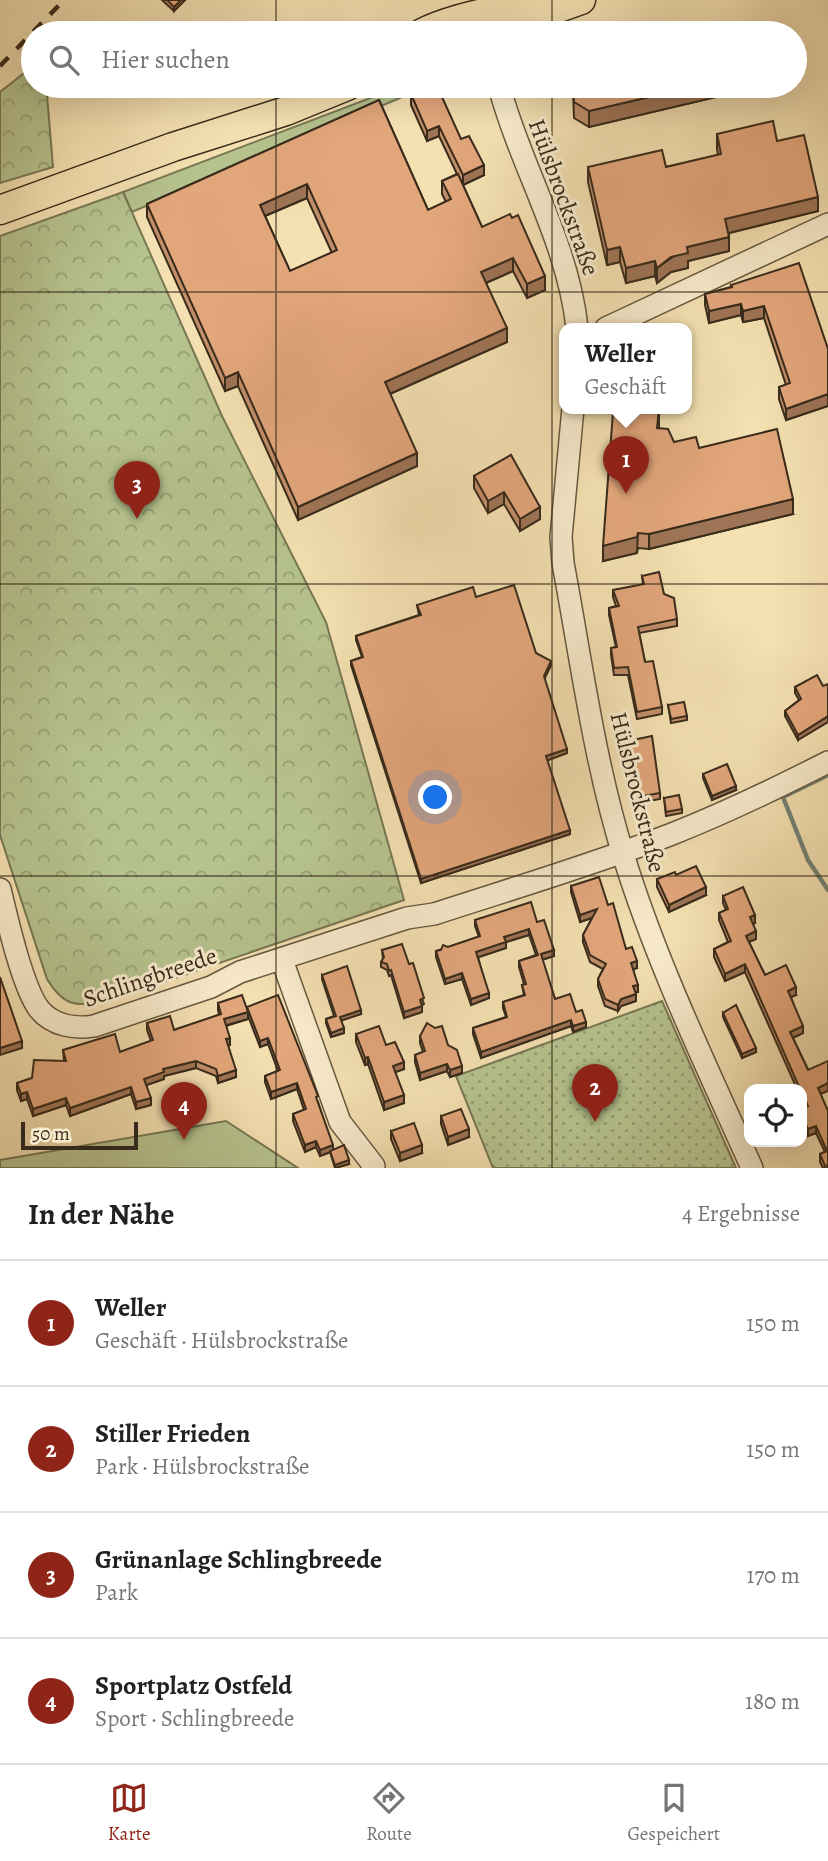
<!DOCTYPE html>
<html lang="de">
<meta charset="utf-8">
<style>
:root{--surface:#fff;--page:#f6f6f6;--text:#222;--muted:#767676;--line:#e0e0e0;--accent:#8f2418}
body{margin:0;font-family:Alegreya,serif;background:var(--page);color:var(--text)}
.controls{position:absolute;right:21px;bottom:21px;display:grid;overflow:hidden;border-radius:14px;box-shadow:0 7px 28px #0002}
.controls button{width:63px;height:63px;display:grid;place-items:center;padding:0;border:0;border-bottom:2px solid var(--line);background:var(--surface);color:var(--text);font:35px sans-serif}
.scale{position:absolute;left:21px;bottom:18px;width:117px;box-sizing:border-box;padding-left:7px;border:4px solid #382b1b;border-top:0;font-size:19px;line-height:24px;white-space:nowrap;color:#382b1b;-webkit-text-stroke:5px #f8ebcc;paint-order:stroke}
.you{position:absolute;left:436px;top:798px;width:24px;height:24px;margin:-18px;border:5px solid #fff;border-radius:50%;background:#1a73e8;box-shadow:0 0 0 10px #1a73e833}
.badge{display:grid;place-items:center;width:46px;height:46px;border-radius:50%;background:var(--accent);color:#fff;font-size:23px;font-weight:700}
.pin{position:absolute;translate:-50% -58px;filter:drop-shadow(0 2px 4px #0008)}
.pin::after{content:'';position:absolute;top:37px;width:24px;height:21px;background:inherit;clip-path:polygon(0 0,100% 0,50% 100%)}
.popup{position:absolute;left:559px;top:323px;width:133px;height:91px;box-sizing:border-box;display:grid;place-content:center;border-radius:14px;background:var(--surface);filter:drop-shadow(0 2px 5px #0005);font-size:23px;white-space:nowrap;color:var(--muted)}
.popup b{font-size:26px;color:var(--text)}
.popup::after{content:'';position:absolute;left:50%;top:100%;margin-left:-14px;border:14px solid transparent;border-top-color:var(--surface)}
.list{margin:0;padding:0;list-style:none}
h2{display:flex;justify-content:space-between;align-items:center;height:91px;margin:0;padding:0 28px;font-size:30px}
h2 small{font-size:23px;font-weight:400;color:var(--muted)}
.list li{display:grid;grid-template-columns:46px 1fr auto;gap:21px;align-items:center;box-sizing:border-box;height:126px;padding:0 28px;border-top:2px solid var(--line)}
.list b{display:block;font-size:26px;white-space:nowrap}
.list p{margin:0;font-size:23px;white-space:nowrap;color:var(--muted)}
.list em{font-size:23px;font-style:normal;color:var(--muted)}
.icon{flex:none;width:38px;height:38px;fill:none;stroke:currentColor;stroke-width:2;stroke-linecap:round;stroke-linejoin:round}
.map{position:relative;flex:none;width:828px;height:1168px;overflow:hidden}
.search{position:absolute;background:var(--surface);box-shadow:0 7px 28px #0002;left:21px;right:21px;top:21px;height:77px;display:flex;align-items:center;gap:18px;box-sizing:border-box;padding:0 24px;border-radius:38px;color:var(--muted);font-size:26px}
.sheet{height:595px;background:var(--surface)}
nav{display:flex;justify-content:space-around;align-items:center;box-sizing:border-box;height:98px;border-top:2px solid var(--line);background:var(--surface);font-size:19px;color:var(--muted)}
nav a{display:grid;justify-items:center;gap:4px}
nav .on{color:var(--accent)}
.map>svg:first-child{display:block}
.grass{fill:#b6c38f;stroke:#775;stroke-width:2}
.forest{fill:url(#forest-crowns);stroke:#775;stroke-width:2}
.garden{fill:url(#garden-dots);stroke:#775;stroke-width:2}
.lines{fill:none;stroke-linecap:round;stroke-linejoin:round}
.stream{stroke:#748275;stroke-width:4.5}
.minor-casing{stroke:#675840;stroke-width:24}
.major-casing{stroke:#382b1b;stroke-width:31}
.minor{stroke:#f8ebcc;stroke-width:21}
.major{stroke:#f4e0b1;stroke-width:28}
.rail{stroke:#382b1b;stroke-width:4.5;stroke-dasharray:12 12;stroke-linecap:butt}
.wall{fill:#c28f6a;stroke:#382b1b;stroke-width:2;fill-rule:evenodd}
.shaded-wall{fill:#9e7456;stroke:#382b1b;stroke-width:2}
.building{fill:#e2a67b;stroke:#382b1b;stroke-width:2;fill-rule:evenodd}
.grid{fill:none;stroke:#382b1b;stroke-width:2;stroke-opacity:0.55}
.labels{text-anchor:middle;stroke-width:6;stroke-linejoin:round;paint-order:stroke}
.street-label{font-size:24px;fill:#382b1b;stroke:#f8ebcc}
</style>
<div class="map">
<svg width="828" height="1168" viewBox="0 0 828 1168">
<defs>
<pattern id="forest-crowns" width="20" height="18" patternUnits="userSpaceOnUse" patternTransform="scale(1.75)"><rect width="20" height="18" fill="#b6c38f"/><path d="M2 6a3 3 0 1 1 6 0M12 15a3 3 0 1 1 6 0" fill="none" stroke="#959f74"/></pattern>
<pattern id="garden-dots" width="8" height="8" patternUnits="userSpaceOnUse" patternTransform="scale(1.75)"><rect width="8" height="8" fill="#b6c38f"/><path d="M2 2h.1M6 6h.1" fill="none" stroke="#959f74" stroke-width="1.8" stroke-linecap="round"/></pattern>
</defs>
<rect width="100%" height="100%" fill="#f4e0b1"/>
<filter id="stains"><feTurbulence type="fractalNoise" baseFrequency=".00286" numOctaves="4"/><feColorMatrix values="0 0 0 0 .2 0 0 0 0 .09 0 0 0 0 .02 0 0 0 .5 -.17"/></filter>
<radialGradient id="worn" r=".72"><stop offset=".6" stop-color="#630" stop-opacity="0"/><stop offset="1" stop-color="#630" stop-opacity=".3"/></radialGradient>
<g class="grass">
<path d="M402 86H428L132 212 123 192Z"/>
<path d="M226 1121 298 1168H0V1160Z"/>
</g>
<g class="forest">
<path d="M33 66V86H49L47 95 53 167 0 183V92Z"/>
<path d="M123 192 222 416 326 622 404 900 105 1002C75 1006 64 1007 47 979L0 835V236Z"/>
</g>
<path class="garden" d="M662 1001 736 1168H493L456 1076Z"/>
<g class="lines">
<path class="stream" d="M828 775 783 797 808 860 828 890"/>
<g class="minor-casing">
<g id="minor">
<path d="M499 86C521 168 568 242 577 328"/>
<path d="M606 328 828 224"/>
<path d="M573 408 561 537 563 563C581 659 594 760 623 854 656 962 706 1065 752 1168"/>
<path d="M0 889C7 918 22 986 39 1009 53 1026 75 1029 94 1026L211 987 240 972 407 918 434 914C514 888 595 864 672 834 725 813 777 788 828 762"/>
<path d="M282 960 340 1122 374 1166"/>
</g>
</g>
<g class="major-casing">
<g id="major">
<path d="M422 33C456 16 496 12 532 0"/>
<path d="M489 33 581 0"/>
<path d="M0 210 173 147 286 111 347 86"/>
</g>
</g>
<use href="#minor" class="minor"/>
<use href="#major" class="major"/>
<path class="rail" d="M0 66 64 0"/>
</g>
<g class="wall">
<path d="M162 0H185L174 11Z"/>
<path d="M729 86V94L589 127 574 118 573 89Z"/>
<path d="M411 94 461 139 484 175 463 185 482 227 545 290 527 298 513 271 486 283 507 342 390 394 417 466 298 520 238 386 225 391 147 217V204L379 100 428 210 446 202 442 194V181L457 174 439 136 427 141 411 105ZM307 198 332 253 290 271 265 216Z"/>
<path d="M717 134 777 141 818 211 729 233V251L688 261V268L671 272 657 283 655 276 626 283 620 262 607 265 588 182V167H666L718 155 717 149Z"/>
<path d="M731 285 828 349V406L786 420 779 399V387L786 385 764 318 743 322 741 315 709 323 705 305V294L731 287Z"/>
<path d="M659 408V428L674 442 699 448 793 514 649 549 638 548 637 553 603 561Z"/>
<path d="M511 455 540 519 520 531 504 504 488 513 474 488V476Z"/>
<path d="M642 576 664 594 677 619V626L639 633 645 662 662 707V714L637 719 628 675H614L611 655V648L616 647 609 615V608L616 606 613 597V590L643 585Z"/>
<path d="M476 597 536 653 551 665 544 679 567 753 547 760 570 834 421 883 351 665V661L362 657 356 640V636L419 615 417 605Z"/>
<path d="M823 686 798 740 785 716V711L799 700 795 693V687Z"/>
<path d="M668 705 687 716V720L671 723Z"/>
<path d="M628 741 660 793V799L638 803 628 747Z"/>
<path d="M703 774 736 790 712 800 703 778Z"/>
<path d="M664 798 682 809V813L666 816Z"/>
<path d="M676 875 706 895 669 912 657 887V879Z"/>
<path d="M571 886 608 905 626 949 637 968 633 969 638 992H636V1001L621 1006 618 1011 605 1006 598 986V979L603 969 590 962 583 942V935L592 918 580 922 571 892Z"/>
<path d="M723 896 755 923 753 924 756 939 749 942 765 975 796 995 791 997 803 1033 793 1038 828 1111V1168H823L820 1162V1154L825 1152 816 1133 808 1136 802 1122V1109L805 1107 802 1100V1089H797L745 972 725 981 714 957V949L728 942 719 920V913L726 910 723 903Z"/>
<path d="M475 920 537 922 554 956 542 960 555 999 576 1012 586 1027 573 1032 571 1026 481 1058 473 1034V1028L506 1017 503 1008V1002L524 995 522 985 524 984 519 967V961L536 955 529 935 506 942V948L478 957 489 998 471 1005 462 979 445 984 436 957V951L479 937 475 926Z"/>
<path d="M382 950 409 964 424 1004 422 1005V1012L404 1018 391 975 389 976 387 970 381 967V962L383 959Z"/>
<path d="M322 975 361 1014 341 1020 344 1033 331 1037 326 1023V1019L334 1016 322 979Z"/>
<path d="M218 1003 247 1010 318 1102 333 1150 349 1164 335 1168 330 1152 320 1156 316 1147 305 1152 293 1121V1114L304 1110 297 1089 271 1099 265 1082V1076L278 1071 268 1044 260 1047 248 1016V1019L226 1026 230 1045H228L236 1077 218 1083 216 1076 196 1068 164 1076V1079L146 1085 151 1105 136 1109 131 1094 70 1116 66 1105 33 1116 27 1099 21 1101 17 1090V1083L32 1078 64 1061 63 1050 120 1052 151 1041 147 1030V1023L174 1030 219 1015 218 1010Z"/>
<path d="M723 1013 756 1052 742 1058 723 1017Z"/>
<path d="M356 1034 386 1045 404 1069 395 1072 404 1103 384 1110 368 1064 365 1065 356 1042Z"/>
<path d="M420 1036 448 1045 462 1073 450 1077 447 1071 420 1080 415 1062V1055L423 1052 420 1043Z"/>
<path d="M441 1116 469 1137 448 1145 441 1124Z"/>
<path d="M391 1131 422 1153 400 1161 391 1139Z"/>
</g>
<g class="shaded-wall">
<path d="M181 0H185L174 11V7Z"/>
<path d="M697 86H729V94L589 127V111Z"/>
<path d="M439 126V136L427 141V131Z"/>
<path d="M484 165V175L463 185V175Z"/>
<path d="M307 184V198L260 218V205Z"/>
<path d="M818 197V211L725 234V219Z"/>
<path d="M729 237V251L688 261V268L671 272 657 283V268L687 247Z"/>
<path d="M620 247V262L607 265V250Z"/>
<path d="M513 258V271L481 285V272Z"/>
<path d="M655 261V276L626 283V268Z"/>
<path d="M545 276V290L527 298V284Z"/>
<path d="M741 304V315L709 323V311Z"/>
<path d="M764 306V318L743 322V311Z"/>
<path d="M507 328V342L385 396V382Z"/>
<path d="M238 372V386L225 391V378Z"/>
<path d="M828 394V406L786 420V409Z"/>
<path d="M417 453V466L298 520V507Z"/>
<path d="M504 492V504L488 513V501Z"/>
<path d="M793 499V514L649 549V534Z"/>
<path d="M540 507V519L520 531V519Z"/>
<path d="M638 533 637 553 603 561V546Z"/>
<path d="M551 661V665L544 680V676Z"/>
<path d="M828 716V722L798 740V735Z"/>
<path d="M567 749V753L546 761V756Z"/>
<path d="M736 786V790L712 800V796Z"/>
<path d="M570 830V834L421 883V879Z"/>
<path d="M706 887V895L669 912V905Z"/>
<path d="M597 909V916L580 922V915Z"/>
<path d="M755 915V923L750 925V917Z"/>
<path d="M529 929V935L506 942V948L476 958V952L504 937Z"/>
<path d="M756 931V939L746 943V936Z"/>
<path d="M554 950V956L541 960V954Z"/>
<path d="M637 961V968L631 970V963Z"/>
<path d="M745 964V972L725 981V974Z"/>
<path d="M462 973V979L445 984V979Z"/>
<path d="M638 985V992L633 993V986Z"/>
<path d="M796 987V995L788 998V991Z"/>
<path d="M489 993V998L471 1005V999Z"/>
<path d="M636 994V1001L621 1006 618 1011V1005L621 999Z"/>
<path d="M422 1006V1012L404 1018V1012Z"/>
<path d="M361 1010V1014L340 1021V1017Z"/>
<path d="M248 1012V1019L224 1026V1019Z"/>
<path d="M571 1020V1026L481 1058V1052Z"/>
<path d="M586 1022V1027L573 1032V1026Z"/>
<path d="M803 1026V1033L790 1039V1032Z"/>
<path d="M344 1028V1033L331 1037V1033Z"/>
<path d="M230 1038V1045L226 1046V1039Z"/>
<path d="M268 1038V1044L260 1047V1041Z"/>
<path d="M22 1041V1048L0 1055V1048Z"/>
<path d="M756 1048V1052L742 1058V1054Z"/>
<path d="M368 1057V1064L365 1065V1058Z"/>
<path d="M196 1061V1068L164 1076V1079L144 1086V1079L163 1069Z"/>
<path d="M404 1062V1069L393 1073V1066Z"/>
<path d="M447 1064V1071L420 1080V1073Z"/>
<path d="M462 1066V1073L450 1077V1070Z"/>
<path d="M236 1070V1077L218 1083V1076Z"/>
<path d="M297 1083V1089L271 1099V1092Z"/>
<path d="M828 1083V1091L818 1095V1088Z"/>
<path d="M131 1087V1094L70 1116V1108Z"/>
<path d="M27 1092V1099L21 1101V1094Z"/>
<path d="M404 1095V1103L384 1110V1102Z"/>
<path d="M66 1098V1105L33 1116V1109Z"/>
<path d="M151 1098V1105L136 1109V1102Z"/>
<path d="M816 1126V1133L808 1136V1129Z"/>
<path d="M469 1129V1137L448 1145V1137Z"/>
<path d="M316 1141V1147L305 1152V1145Z"/>
<path d="M333 1145V1151L320 1156V1150Z"/>
<path d="M422 1145V1153L400 1161V1153Z"/>
<path d="M349 1160V1164L335 1168V1165Z"/>
</g>
<g class="building">
<path d="M167 0H181L174 7Z"/>
<path d="M429 86H437L461 139 469 136 484 165 463 175 439 126 427 131 411 94Z"/>
<path d="M574 86H697L589 111 574 102 573 89Z"/>
<path d="M379 100 428 210 451 199 442 181 458 174 482 227 510 214 512 218 518 215 545 276 527 284 513 258 481 272 507 328 385 382 417 453 298 507 238 372 225 378 147 204ZM307 184 337 250 290 271 260 205Z"/>
<path d="M773 121 777 141 804 135 818 197 725 219 729 237 687 247 688 253 671 257 657 268 655 261 626 268 620 247 607 250 588 167 662 150 666 167 721 154 717 134Z"/>
<path d="M799 263 828 349V394L786 409 779 387 790 383 764 306 743 311 741 304 709 311 705 294 732 287 731 285Z"/>
<path d="M627 408H659L657 428 668 429 674 442 696 437 699 448 777 429 793 499 649 534 638 533 637 537 603 546 613 412Z"/>
<path d="M511 455 540 507 520 519 504 492 488 501 474 476Z"/>
<path d="M659 572 664 594 674 598 677 619 638 627 645 662 653 661 662 707 637 712 628 667 614 668 611 648 617 647 609 608 619 606 613 590 644 584 642 576Z"/>
<path d="M514 585 536 653 551 661 544 676 567 749 546 756 570 830 421 879 351 661 363 657 356 636 421 615 417 605 473 587 476 597Z"/>
<path d="M817 675 823 686 828 684V716L798 735 785 711 801 699 795 687Z"/>
<path d="M684 702 687 716 671 719 668 705Z"/>
<path d="M652 736 660 793 638 797 628 741Z"/>
<path d="M727 764 736 786 712 796 703 774Z"/>
<path d="M679 795 682 809 666 812 664 798Z"/>
<path d="M696 866 706 887 669 905 657 879 675 872 676 875Z"/>
<path d="M599 877 608 905 613 903 626 949 632 947 637 961 631 963 638 985 633 986 636 994 621 999 618 1005 605 999 598 979 606 964 590 955 583 935 597 909 580 915 571 886Z"/>
<path d="M743 887 755 915 750 917 756 931 746 936 765 975 786 965 796 987 788 991 803 1026 790 1032 808 1070 828 1061V1083L818 1088 828 1111V1165L825 1166 820 1154 827 1151 816 1126 808 1129 802 1115V1109L808 1106 802 1092V1089H800L745 964 725 974 714 949 731 941 719 913 728 909 723 896Z"/>
<path d="M531 902 537 922 544 920 554 950 541 954 555 999 570 994 576 1012 582 1010 586 1022 573 1026 571 1020 481 1052 473 1028 507 1017 503 1002 525 995 522 985 526 984 519 961 538 955 529 929 504 937 506 942 476 952 489 993 471 999 462 973 445 979 436 951 441 950 443 945 448 947 480 936 475 920Z"/>
<path d="M402 944 409 964 413 963 424 998 420 1000 422 1006 404 1012 391 970 389 971 387 964 381 962 384 957 382 950Z"/>
<path d="M347 966 361 1010 340 1017 344 1028 331 1033 326 1019 336 1016 322 975Z"/>
<path d="M0 977 22 1041 0 1048Z"/>
<path d="M242 995 248 1012 224 1019 230 1038 226 1039 236 1070 218 1076 216 1069 196 1061 163 1069 164 1072 144 1079 151 1098 136 1102 131 1087 70 1108 66 1098 33 1109 27 1092 21 1094 17 1083 32 1078 34 1060 66 1061 63 1050 115 1034 120 1052 153 1040 147 1023 170 1016 174 1030 221 1014 218 1003Z"/>
<path d="M278 995 318 1096 316 1097 333 1145 320 1150 316 1141 305 1145 293 1114 306 1109 297 1083 271 1092 265 1076 280 1070 268 1038 260 1041 247 1007Z"/>
<path d="M736 1005 756 1048 742 1054 723 1013Z"/>
<path d="M427 1023 435 1028 442 1026 448 1045 457 1050 462 1066 450 1070 447 1064 420 1073 415 1055 425 1051 420 1036Z"/>
<path d="M379 1026 386 1045 395 1042 404 1062 393 1066 404 1095 384 1102 368 1057 365 1058 356 1034Z"/>
<path d="M461 1109 469 1129 448 1137 441 1116Z"/>
<path d="M414 1123 422 1145 400 1153 391 1131Z"/>
<path d="M344 1145 349 1160 335 1165 330 1151Z"/>
</g>
<path class="grid" d="M276 0V33M552 0V33M276 86V1168M552 86V1168M0 292H828M0 584H828M0 876H828"/>
<g class="labels">
<g class="street-label">
<text transform="translate(564 197) rotate(70)" y="8">Hülsbrockstraße</text>
<text transform="translate(638 792) rotate(76)" y="8">Hülsbrockstraße</text>
<text transform="translate(150 977) rotate(-19)" y="8">Schlingbreede</text>
</g>
</g>
<rect width="100%" height="100%" filter="url(#stains)"/>
<rect width="100%" height="100%" fill="url(#worn)"/>
</svg>
<div class="controls">
<button><svg class="icon" aria-label="locate" viewBox="0 0 24 24"><circle cx="12" cy="12" r="6"/><path d="M12 2v4M12 18v4M2 12h4M18 12h4"/></svg></button>
</div>
<div class="scale">50 m</div>
<div class="you"></div>
<div class="pin badge" style="left:626px;top:494px">1</div>
<div class="popup"><b>Weller</b>Geschäft</div>
<div class="pin badge" style="left:595px;top:1122px">2</div>
<div class="pin badge" style="left:137px;top:519px">3</div>
<div class="pin badge" style="left:184px;top:1140px">4</div>
<div class="search"><svg class="icon" aria-label="search" viewBox="0 0 24 24"><circle cx="10" cy="10" r="6"/><path d="M15 15l6 6"/></svg>Hier suchen</div>
</div>
<section class="sheet">
<h2>In der Nähe<small>4 Ergebnisse</small></h2>
<ul class="list">
<li><span class="badge">1</span><div><b>Weller</b><p>Geschäft · Hülsbrockstraße</p></div><em>150 m</em></li>
<li><span class="badge">2</span><div><b>Stiller Frieden</b><p>Park · Hülsbrockstraße</p></div><em>150 m</em></li>
<li><span class="badge">3</span><div><b>Grünanlage Schlingbreede</b><p>Park</p></div><em>170 m</em></li>
<li><span class="badge">4</span><div><b>Sportplatz Ostfeld</b><p>Sport · Schlingbreede</p></div><em>180 m</em></li>
</ul>
</section>
<nav>
<a class="on"><svg class="icon" aria-label="map" viewBox="0 0 24 24"><path d="M3 6l6-2 6 2 6-2v14l-6 2-6-2-6 2zM9 4v14M15 6v14"/></svg>Karte</a>
<a><svg class="icon" aria-label="directions" viewBox="0 0 24 24"><path d="M12 3l9 9-9 9-9-9zM9 14v-3h6M13 9l2 2-2 2"/></svg>Route</a>
<a><svg class="icon" aria-label="saved" viewBox="0 0 24 24"><path d="M7 4h10v16l-5-4-5 4z"/></svg>Gespeichert</a>
</nav>
